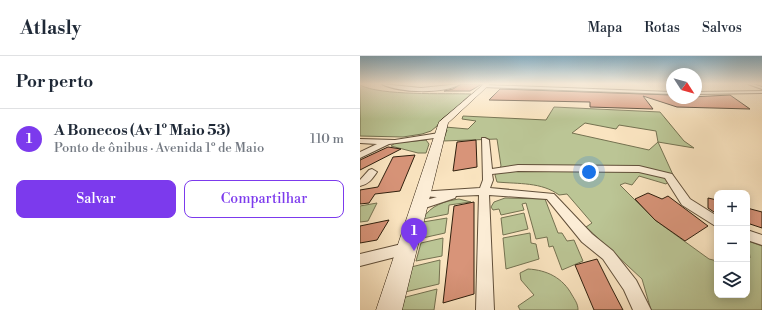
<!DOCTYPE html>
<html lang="pt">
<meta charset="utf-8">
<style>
:root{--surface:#fff;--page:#f2f2f3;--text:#1f2937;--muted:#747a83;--line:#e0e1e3;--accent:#7c3aed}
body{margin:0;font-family:"Libre Bodoni",serif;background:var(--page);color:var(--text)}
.controls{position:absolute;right:12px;bottom:12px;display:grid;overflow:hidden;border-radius:8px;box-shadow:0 2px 10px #0003}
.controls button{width:36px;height:36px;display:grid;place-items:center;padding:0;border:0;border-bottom:1px solid var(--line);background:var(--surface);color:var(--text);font:20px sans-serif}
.compass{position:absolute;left:306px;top:12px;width:36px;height:36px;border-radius:50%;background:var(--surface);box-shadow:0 2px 10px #0003;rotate:126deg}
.you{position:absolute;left:229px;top:116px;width:14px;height:14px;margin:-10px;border:3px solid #fff;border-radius:50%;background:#1a73e8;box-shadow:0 0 0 6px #1a73e833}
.badge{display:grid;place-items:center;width:26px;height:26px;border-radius:50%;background:var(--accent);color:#fff;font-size:13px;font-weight:700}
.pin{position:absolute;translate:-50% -33px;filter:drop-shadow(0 1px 2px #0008)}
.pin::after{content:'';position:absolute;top:21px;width:14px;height:12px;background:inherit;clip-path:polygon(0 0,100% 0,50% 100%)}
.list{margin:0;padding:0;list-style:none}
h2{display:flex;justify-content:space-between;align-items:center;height:52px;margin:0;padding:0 16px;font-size:17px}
h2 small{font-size:13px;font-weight:400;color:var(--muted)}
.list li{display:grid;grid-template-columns:26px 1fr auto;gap:12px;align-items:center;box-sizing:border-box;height:60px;padding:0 16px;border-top:1px solid var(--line)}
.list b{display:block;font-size:15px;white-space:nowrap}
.list p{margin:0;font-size:13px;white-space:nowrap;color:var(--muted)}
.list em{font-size:13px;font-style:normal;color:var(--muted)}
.actions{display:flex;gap:8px;padding:12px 16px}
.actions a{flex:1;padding:9px 0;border:1px solid var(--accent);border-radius:8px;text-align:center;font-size:14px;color:var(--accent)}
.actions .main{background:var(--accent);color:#fff}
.icon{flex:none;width:22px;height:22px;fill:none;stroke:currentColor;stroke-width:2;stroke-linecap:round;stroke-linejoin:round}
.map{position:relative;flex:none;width:402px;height:254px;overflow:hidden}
header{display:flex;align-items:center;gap:24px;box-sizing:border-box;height:56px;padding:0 20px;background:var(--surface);border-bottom:1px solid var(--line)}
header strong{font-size:19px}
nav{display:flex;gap:22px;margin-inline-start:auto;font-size:14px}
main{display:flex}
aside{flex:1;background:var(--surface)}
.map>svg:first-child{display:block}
.green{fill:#bbc595;stroke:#757251;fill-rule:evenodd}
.building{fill:#d89479;stroke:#2f1f0d}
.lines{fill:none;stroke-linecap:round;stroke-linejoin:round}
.street-casing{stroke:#62503a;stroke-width:2}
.secondary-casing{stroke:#2f1f0d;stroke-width:1}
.street{fill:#fcedd6;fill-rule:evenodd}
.secondary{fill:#fcedd6;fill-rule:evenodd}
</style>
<header>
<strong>Atlasly</strong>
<nav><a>Mapa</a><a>Rotas</a><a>Salvos</a></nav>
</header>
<main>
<aside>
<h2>Por perto<small></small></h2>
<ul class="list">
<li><span class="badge">1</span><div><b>A Bonecos (Av 1º Maio 53)</b><p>Ponto de ônibus · Avenida 1º de Maio</p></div><em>110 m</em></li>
</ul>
<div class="actions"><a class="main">Salvar</a><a>Compartilhar</a></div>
</aside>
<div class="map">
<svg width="402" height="254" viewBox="0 0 402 254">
<rect width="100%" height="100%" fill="#fae4c0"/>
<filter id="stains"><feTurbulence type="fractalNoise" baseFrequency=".005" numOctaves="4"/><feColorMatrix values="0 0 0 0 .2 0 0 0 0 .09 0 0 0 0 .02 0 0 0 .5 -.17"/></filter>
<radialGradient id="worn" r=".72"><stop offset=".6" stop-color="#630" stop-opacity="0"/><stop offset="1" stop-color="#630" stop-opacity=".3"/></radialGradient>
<g class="green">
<path d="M0 29C21 40 84 37 111 38L103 45H106L82 63 77 70 71 75 62 78 43 81 0 80Z"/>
<path d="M194 51 300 56 324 85 334 92 298 86 314 121 306 128 279 120 272 129 265 127 260 129 295 164 349 203 357 205V239H387V202H390L388 185 402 190V254H291L282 223 226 171 232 167 207 138 199 139C182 126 158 128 137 126L135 119 141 110 137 83 83 85 87 74 83 73 85 71 108 73 116 65 102 63 103 60 186 64ZM225 67 256 73 259 69 296 75 298 86 289 94 212 77Z"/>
<path d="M66 84 69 88 66 97H58L31 90 35 87Z"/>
<path d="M145 142 185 143 198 177H202L207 185 214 184 223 205 202 214 193 190 189 191 187 181 176 183 166 147 162 148 164 154 141 159 139 153 133 154 131 151 134 146Z"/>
<path d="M99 143 111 146 89 149 88 158 63 163C70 149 86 145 99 143Z"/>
<path d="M17 147 8 165 0 166V150Z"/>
<path d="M164 157 168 173 143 179 141 162Z"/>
<path d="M87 162 85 177 58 183 63 166Z"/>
<path d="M170 177 171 187 176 188 179 203 146 213 143 182Z"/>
<path d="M83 182 82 200 56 205 61 187Z"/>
<path d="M80 204 79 228 45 236 51 211Z"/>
<path d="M168 213C187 214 203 222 212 239 215 244 218 248 218 254H160L158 250 174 239 161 224 160 217Z"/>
<path d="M77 233 74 254H40L42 242Z"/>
</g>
<g class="building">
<path d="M101 28H122L110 35H84L93 33Z"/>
<path d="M140 33 312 39V42L370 39 390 53 317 51 283 40 293 53 230 51V46L129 44Z"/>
<path d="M116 84 117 111 93 115 97 86Z"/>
<path d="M28 91 41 93 0 114V104Z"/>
<path d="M55 99 40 135 15 138 9 147 0 148V134L18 131 33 101Z"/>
<path d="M288 137 302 143 308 140 348 170 325 185 295 164 275 143Z"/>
<path d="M348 142 357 144V158L348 152Z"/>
<path d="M114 146V238L83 247 94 150Z"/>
<path d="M387 152 402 156V172L387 167Z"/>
<path d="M29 164 17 184 0 187V170Z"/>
<path d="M237 203 251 231 263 254H234L215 209Z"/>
</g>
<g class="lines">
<g class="street-casing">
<g id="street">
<path d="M22 28 61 32 100 28C84 38 39 37 22 28Z"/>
<path d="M388 28H393L402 31V33Z"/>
<path d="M125 29 312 36V38L123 31Z"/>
<path d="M402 35V37L336 38V36Z"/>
<path d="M79 77 83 79 82 81 29 88 0 102V96L17 88 0 87V83L35 84Z"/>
<path d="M122 82H125L129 84 132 113 158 109 279 110 312 118 330 143 357 160V171L322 149 305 122 279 116 158 115 132 118 133 124 130 132 194 138 232 178 253 195 276 224 291 254H273L264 234 243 203 222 186 187 143 129 139 134 254H116L119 139 96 140 95 142 59 154 55 153 53 150 55 147 77 141 59 140 58 138 59 136 120 132 123 124Z"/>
<path d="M12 113 17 116C12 123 9 128 0 130V124L9 114Z"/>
<path d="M387 174 402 179V189L387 184Z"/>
<path d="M46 187 51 189 53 193 51 197 0 210V198Z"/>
</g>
</g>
<g class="secondary-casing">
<path id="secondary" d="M124 28H130L88 67 42 254H16L79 66Z"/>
</g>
<use href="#street" class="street"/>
<use href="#secondary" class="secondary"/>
</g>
<linearGradient id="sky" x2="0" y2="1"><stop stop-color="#8bb8d1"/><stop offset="0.44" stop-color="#fdf3e3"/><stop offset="1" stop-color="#fdf3e3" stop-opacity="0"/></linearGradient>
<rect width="402" height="63" fill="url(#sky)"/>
<rect width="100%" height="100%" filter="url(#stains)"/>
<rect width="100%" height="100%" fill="url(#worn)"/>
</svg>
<div class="controls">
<button>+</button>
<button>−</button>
<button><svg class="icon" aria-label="layers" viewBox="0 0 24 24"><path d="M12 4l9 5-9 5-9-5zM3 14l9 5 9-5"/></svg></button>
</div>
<svg class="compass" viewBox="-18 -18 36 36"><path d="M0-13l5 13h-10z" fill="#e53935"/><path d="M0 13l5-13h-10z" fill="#747a83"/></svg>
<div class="you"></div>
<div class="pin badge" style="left:54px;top:195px">1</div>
</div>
</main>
